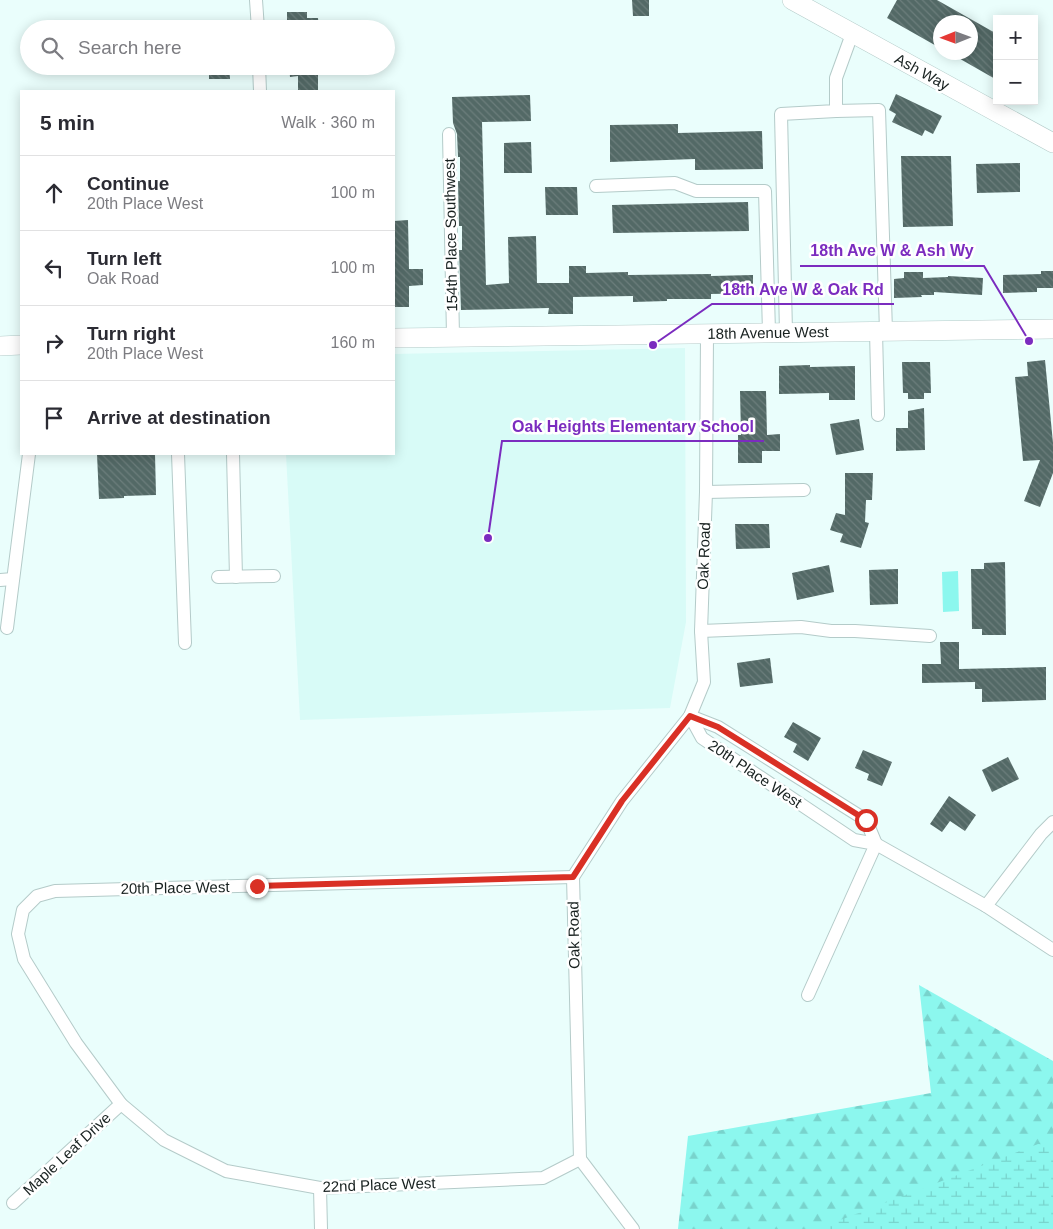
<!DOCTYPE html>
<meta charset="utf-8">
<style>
:root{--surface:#fff;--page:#f7f7f7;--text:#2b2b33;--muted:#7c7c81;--line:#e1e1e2}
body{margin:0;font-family:Helvetica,sans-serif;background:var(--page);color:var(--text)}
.controls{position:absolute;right:15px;top:15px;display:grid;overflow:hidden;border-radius:0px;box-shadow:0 2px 12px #0003}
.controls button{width:45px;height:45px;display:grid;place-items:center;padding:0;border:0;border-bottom:1px solid var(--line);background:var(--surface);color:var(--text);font:25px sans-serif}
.compass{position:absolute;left:933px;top:15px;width:45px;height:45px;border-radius:50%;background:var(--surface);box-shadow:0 2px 12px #0003;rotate:269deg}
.stop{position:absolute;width:15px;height:15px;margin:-11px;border:4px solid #d93025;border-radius:50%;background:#fff}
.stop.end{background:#d93025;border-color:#fff;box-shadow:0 1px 5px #0008}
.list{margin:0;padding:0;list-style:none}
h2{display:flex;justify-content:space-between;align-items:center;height:65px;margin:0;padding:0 20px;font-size:21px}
h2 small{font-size:16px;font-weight:400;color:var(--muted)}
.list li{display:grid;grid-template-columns:32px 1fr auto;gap:15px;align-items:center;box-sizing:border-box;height:75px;padding:0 20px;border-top:1px solid var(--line)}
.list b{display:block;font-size:19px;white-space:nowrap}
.list p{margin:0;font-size:16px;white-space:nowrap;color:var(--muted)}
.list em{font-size:16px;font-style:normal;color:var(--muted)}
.icon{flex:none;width:28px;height:28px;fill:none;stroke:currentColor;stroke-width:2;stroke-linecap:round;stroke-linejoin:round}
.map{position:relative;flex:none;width:1053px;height:1229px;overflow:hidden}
.search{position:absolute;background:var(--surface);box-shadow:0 2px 12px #0003;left:20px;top:20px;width:375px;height:55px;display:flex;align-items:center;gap:12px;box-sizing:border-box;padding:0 18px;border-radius:28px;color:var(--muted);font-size:19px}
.panel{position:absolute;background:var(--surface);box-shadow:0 2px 12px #0003;left:20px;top:90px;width:375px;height:365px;border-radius:0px}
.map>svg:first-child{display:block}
.built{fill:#d8fbf7}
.forest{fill:url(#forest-firs)}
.wetland{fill:url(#wetland-marsh)}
.pitch{fill:#8cf7ee}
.building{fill:url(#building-back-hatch)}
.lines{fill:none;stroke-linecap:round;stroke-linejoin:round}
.street-casing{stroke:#b4cbc9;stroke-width:14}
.secondary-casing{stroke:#b4cbc9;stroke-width:20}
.street{stroke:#fff;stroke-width:12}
.secondary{stroke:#fff;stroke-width:19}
.route{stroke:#d93025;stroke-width:6}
.labels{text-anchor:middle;stroke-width:5;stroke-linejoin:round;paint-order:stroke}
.street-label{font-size:15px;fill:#17201f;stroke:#fff}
.leader{fill:none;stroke:#7b2cbf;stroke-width:2}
.callout-dot{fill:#7b2cbf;stroke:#fff;stroke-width:2}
.callout-label{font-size:16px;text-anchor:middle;font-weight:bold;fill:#7b2cbf;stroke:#fff;stroke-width:5;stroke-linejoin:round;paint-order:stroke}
</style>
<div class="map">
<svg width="1053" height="1229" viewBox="0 0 1053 1229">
<defs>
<pattern id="forest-firs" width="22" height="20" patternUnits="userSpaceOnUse" patternTransform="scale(1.25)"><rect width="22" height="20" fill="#8cf7ee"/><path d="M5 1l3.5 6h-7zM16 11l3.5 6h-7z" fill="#78d3cc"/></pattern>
<pattern id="wetland-marsh" width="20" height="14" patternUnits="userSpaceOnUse" patternTransform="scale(1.25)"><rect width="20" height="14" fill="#8cf7ee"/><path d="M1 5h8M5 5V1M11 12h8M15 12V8" fill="none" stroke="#78d3cc"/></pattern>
<pattern id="building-back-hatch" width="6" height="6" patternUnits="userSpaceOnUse" patternTransform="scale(1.25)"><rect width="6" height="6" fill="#536966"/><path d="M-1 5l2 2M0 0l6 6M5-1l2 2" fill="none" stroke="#6c7e7c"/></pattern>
</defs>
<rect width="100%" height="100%" fill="#eafefc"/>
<path class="built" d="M685 348 686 622 670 708 300 720 286 454H394V354Z"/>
<path class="forest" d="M919 985 1053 1061V1229H678L688 1136 931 1093Z"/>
<path class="wetland" d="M1038 1144 1053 1145V1229H817Z"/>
<path class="pitch" d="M958 571 959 611 943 612 942 572Z"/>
<g class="building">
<path d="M632 0H649V16H633Z"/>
<path d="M897 0H937L997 34V80L948 52H970V22H940V48L887 18Z"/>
<path d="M287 12H307V18H318L319 29H287Z"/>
<path d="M209 66H229L230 79H209Z"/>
<path d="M289 66H318V91H298V76L290 77Z"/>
<path d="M896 94 942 116 933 134 925 130 922 136 892 122 896 114 889 110Z"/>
<path d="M530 95 531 121 482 122 486 285 509 283 508 237 536 236 537 283H569V266H586V273L628 272V275L711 274V276L753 275V293L711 294V299H667V301L633 302V296L573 297V314H548L549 308 461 310 459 250H462V226H459L458 181H460V157H458L457 134 453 123 452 97Z"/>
<path d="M678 124V133L762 131 763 169 695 170V159L610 162V125Z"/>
<path d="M531 142 532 173H504V143Z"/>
<path d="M901 156H951L953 226 903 227Z"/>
<path d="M1020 163V192L977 193 976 164Z"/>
<path d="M545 187H577L578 215H546Z"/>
<path d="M748 202 749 231 613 233 612 205Z"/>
<path d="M408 220 409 269H423V285L409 286V307H394V221Z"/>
<path d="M1041 271H1053V288H1037V292L1003 293V275L1041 274Z"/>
<path d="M904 272H923V278L948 277V276L983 278 982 295 934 292V295H921L922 297 894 298V279L904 278Z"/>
<path d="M1045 360 1053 443V473L1040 507 1024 501 1040 460 1023 461 1015 377 1028 376 1027 362Z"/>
<path d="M902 362H930L931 393H924V399H908V393H903Z"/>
<path d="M810 365V367L855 366V400H829V393L779 394V366Z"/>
<path d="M740 391H766L767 435 780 434V451H762V463H738V435H741Z"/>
<path d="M924 408 925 450 896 451V428H908V411Z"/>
<path d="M859 419 864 450 836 455 830 424Z"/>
<path d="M97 454H155L156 495 124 496V498L99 499Z"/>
<path d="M845 473H873L872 500H866L865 522 869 523 861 548 840 542 843 534 830 530 836 513 845 515Z"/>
<path d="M735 524H769L770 548 736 549Z"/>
<path d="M1005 562 1006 635H982V629H972L971 569H984V563Z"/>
<path d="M829 565 834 592 797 600 792 573Z"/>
<path d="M898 569V604L870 605 869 570Z"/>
<path d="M940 642H959V669L1046 667V700L982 702V689H975V682L922 683V664H941Z"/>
<path d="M770 658 773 683 740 687 737 663Z"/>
<path d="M793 722 821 738 808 761 793 752 797 744 784 737Z"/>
<path d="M863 750 892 762 882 786 867 780 869 774 855 768Z"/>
<path d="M1008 757 1019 779 992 792 982 770Z"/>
<path d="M949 796 976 815 965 831 950 821 942 832 930 824Z"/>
</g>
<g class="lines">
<g class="street-casing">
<g id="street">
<path d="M256 0 258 29"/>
<path d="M259 66 260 91"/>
<path d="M836 111 879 110 886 331"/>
<path d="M449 134 453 336"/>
<path d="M596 186 675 183 696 191H765L769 332"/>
<path d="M876 331 878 415"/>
<path d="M786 332 781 114 836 111V78L852 34"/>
<path d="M178 454 185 643"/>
<path d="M233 454 236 577"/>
<path d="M706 492 804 490"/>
<path d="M218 577 274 576"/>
<path d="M0 580 13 579"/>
<path d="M7 628 29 454"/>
<path d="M701 631 801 627 831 631H855L930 636"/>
<path d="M690 716 702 738 854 840 876 844 986 906 1053 950"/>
<path d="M690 716 718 727 866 820 876 844"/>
<path d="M573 877 55 891 37 896 23 910 18 934 24 959 76 1043 121 1104 164 1140 226 1171 320 1188 543 1178 580 1159"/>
<path d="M986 906 1041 834 1053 822"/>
<path d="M808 995 876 844"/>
<path d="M320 1188 321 1229"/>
<path d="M13 1203 121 1104"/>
<path d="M633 1229 580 1159 573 877 622 801 690 716 704 682 701 631 706 492 707 334"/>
</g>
</g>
<g class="secondary-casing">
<g id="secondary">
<path d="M792 0 1053 143"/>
<path d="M394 338 1053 329"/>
<path d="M0 346 21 345"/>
</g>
</g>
<use href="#street" class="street"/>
<use href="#secondary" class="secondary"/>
</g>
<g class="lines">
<path class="route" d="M257 886 573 877 622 801 690 716 718 727 866 820"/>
</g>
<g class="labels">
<g class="street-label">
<text transform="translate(922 72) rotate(29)" y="5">Ash Way</text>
<text transform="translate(451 235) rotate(-91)" y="5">154th Place Southwest</text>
<text transform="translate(768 333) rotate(-1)" y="5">18th Avenue West</text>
<text transform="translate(704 556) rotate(-88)" y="5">Oak Road</text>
<text transform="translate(755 774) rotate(34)" y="5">20th Place West</text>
<text transform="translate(175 888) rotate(-1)" y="5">20th Place West</text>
<text transform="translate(574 935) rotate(-91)" y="5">Oak Road</text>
<text transform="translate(67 1154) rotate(-43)" y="5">Maple Leaf Drive</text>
<text transform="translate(379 1185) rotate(-2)" y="5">22nd Place West</text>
</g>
</g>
<path class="leader" d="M1029 341L984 266H800M653 345L712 304H894M488 538L502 441H764"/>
<g class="callout-dot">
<circle cx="1029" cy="341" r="5"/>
<circle cx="653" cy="345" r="5"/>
<circle cx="488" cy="538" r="5"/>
</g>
<g class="callout-label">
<text x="892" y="256">18th Ave W &amp; Ash Wy</text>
<text x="803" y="295">18th Ave W &amp; Oak Rd</text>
<text x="633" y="432">Oak Heights Elementary School</text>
</g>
</svg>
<div class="controls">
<button>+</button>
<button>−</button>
</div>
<svg class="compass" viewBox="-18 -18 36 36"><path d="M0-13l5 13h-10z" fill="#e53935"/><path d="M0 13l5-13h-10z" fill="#7c7c81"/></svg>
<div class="stop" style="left:866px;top:820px"></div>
<div class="stop end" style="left:257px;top:886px"></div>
<div class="search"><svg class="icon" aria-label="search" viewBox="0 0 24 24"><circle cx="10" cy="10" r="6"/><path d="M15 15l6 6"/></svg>Search here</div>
<section class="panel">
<h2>5 min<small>Walk · 360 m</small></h2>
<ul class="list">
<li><svg class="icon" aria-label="ahead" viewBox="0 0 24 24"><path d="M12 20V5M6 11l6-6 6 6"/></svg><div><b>Continue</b><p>20th Place West</p></div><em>100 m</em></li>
<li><svg class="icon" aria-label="left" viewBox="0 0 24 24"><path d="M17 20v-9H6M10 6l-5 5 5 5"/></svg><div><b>Turn left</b><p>Oak Road</p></div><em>100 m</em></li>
<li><svg class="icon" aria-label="right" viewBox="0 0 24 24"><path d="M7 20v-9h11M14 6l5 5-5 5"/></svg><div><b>Turn right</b><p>20th Place West</p></div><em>160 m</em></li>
<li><svg class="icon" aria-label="arrive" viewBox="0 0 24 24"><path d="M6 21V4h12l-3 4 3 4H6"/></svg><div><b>Arrive at destination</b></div></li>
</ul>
</section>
</div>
